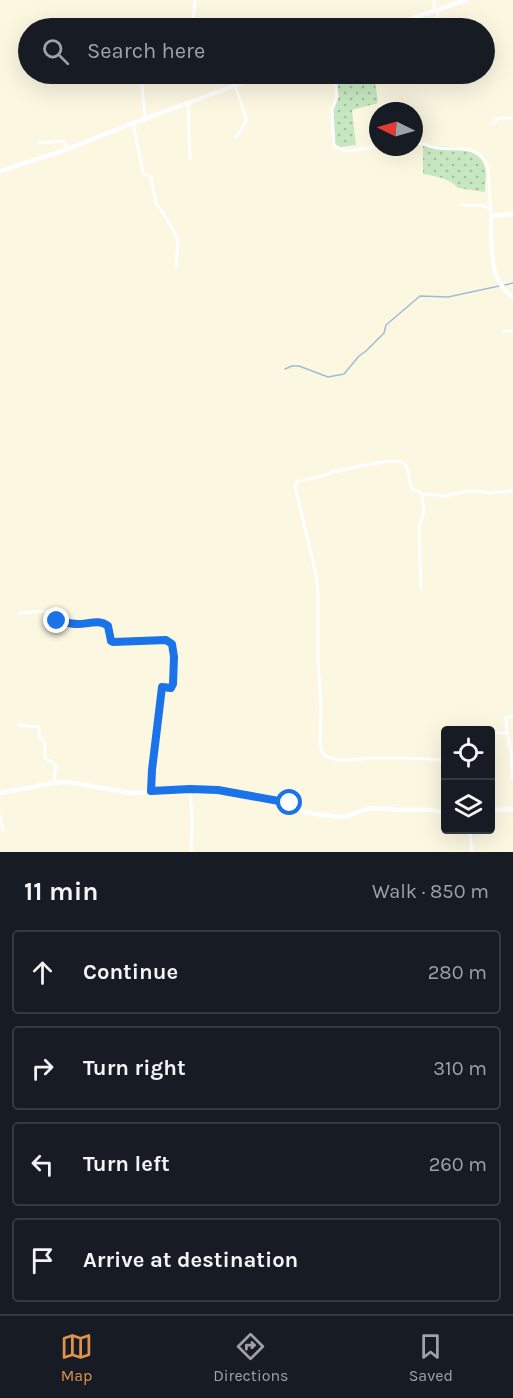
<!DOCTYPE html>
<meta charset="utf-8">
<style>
:root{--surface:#171b24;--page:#20242c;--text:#f1f3f6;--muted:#9ea1a6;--line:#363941;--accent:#e0914b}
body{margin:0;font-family:Karla,sans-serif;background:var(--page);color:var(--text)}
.controls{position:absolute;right:18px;bottom:18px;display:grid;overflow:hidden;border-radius:6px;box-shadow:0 6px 24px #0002}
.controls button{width:54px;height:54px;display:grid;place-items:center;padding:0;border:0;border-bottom:2px solid var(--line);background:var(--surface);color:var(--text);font:30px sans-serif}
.compass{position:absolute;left:369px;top:102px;width:54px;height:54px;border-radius:50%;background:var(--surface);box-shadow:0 6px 24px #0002;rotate:275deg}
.stop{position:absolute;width:18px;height:18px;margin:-14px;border:4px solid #1a73e8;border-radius:50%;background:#fff}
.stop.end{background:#1a73e8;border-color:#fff;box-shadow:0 2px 6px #0008}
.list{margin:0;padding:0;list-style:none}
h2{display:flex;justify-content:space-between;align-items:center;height:78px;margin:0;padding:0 24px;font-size:26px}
h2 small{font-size:20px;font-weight:400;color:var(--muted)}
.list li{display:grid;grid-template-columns:39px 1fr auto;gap:18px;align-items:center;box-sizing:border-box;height:84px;margin:0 12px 12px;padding:0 12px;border:2px solid var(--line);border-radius:6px}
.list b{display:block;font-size:22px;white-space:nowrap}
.list em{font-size:20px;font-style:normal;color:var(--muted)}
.icon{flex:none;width:33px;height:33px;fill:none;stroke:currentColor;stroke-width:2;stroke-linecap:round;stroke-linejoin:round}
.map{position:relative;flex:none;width:513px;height:852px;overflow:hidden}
.search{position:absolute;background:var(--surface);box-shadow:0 6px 24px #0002;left:18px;right:18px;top:18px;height:66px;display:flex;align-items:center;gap:15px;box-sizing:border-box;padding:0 21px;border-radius:33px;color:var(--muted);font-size:22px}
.sheet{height:462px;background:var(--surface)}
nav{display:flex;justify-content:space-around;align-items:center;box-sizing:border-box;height:84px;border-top:2px solid var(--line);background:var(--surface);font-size:16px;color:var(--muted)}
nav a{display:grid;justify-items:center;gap:3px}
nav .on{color:var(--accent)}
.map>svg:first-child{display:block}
.grass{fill:url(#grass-dots)}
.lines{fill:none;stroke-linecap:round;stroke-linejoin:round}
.stream{stroke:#9ebed4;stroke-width:1.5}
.street{stroke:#fff;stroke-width:3}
.secondary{stroke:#fff;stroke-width:4.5}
.route{stroke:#1a73e8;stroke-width:8}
</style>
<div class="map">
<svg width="513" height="852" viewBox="0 0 513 852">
<defs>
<pattern id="grass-dots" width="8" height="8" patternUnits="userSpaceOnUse" patternTransform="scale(1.5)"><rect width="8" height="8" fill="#c7e7c1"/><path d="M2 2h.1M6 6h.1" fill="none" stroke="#a6bf9f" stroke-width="1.8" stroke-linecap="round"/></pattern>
</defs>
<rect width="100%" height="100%" fill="#fbf7e1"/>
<g class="grass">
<path d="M336 74H374L378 103 352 110 356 145 341 147 335 144 332 107 337 102Z"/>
<path d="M423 146C441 147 481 144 485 168 487 175 485 184 485 192L458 188C449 178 436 176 423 174Z"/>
</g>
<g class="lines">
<g class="stream">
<path d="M505 285 513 283"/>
<path d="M285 369 292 366H299L328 377 344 374 359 356 366 351 384 333 386 325 420 296 448 297 499 286"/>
</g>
<g class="street">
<path d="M434 10V0"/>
<path d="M195 28 193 21 195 0"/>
<path d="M437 28 438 10"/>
<path d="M141 74 145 119"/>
<path d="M335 74 337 97 332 110 334 146C346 155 364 148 378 146"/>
<path d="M401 74 406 77H425"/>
<path d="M235 85 246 118V122L236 137"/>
<path d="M188 104 190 159"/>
<path d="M133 123 143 173 151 177 156 204 162 211 178 239 176 267"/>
<path d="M493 123C499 116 505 118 513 118"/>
<path d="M414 142C422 143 430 147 438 148 459 151 479 143 488 168L491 216"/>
<path d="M39 143 62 141 65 143 68 149"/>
<path d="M462 205 484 206 489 209"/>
<path d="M503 331H513"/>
<path d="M421 587 419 529 424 510 422 497 423 495"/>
<path d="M19 613 50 611 53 613 57 621H59C66 622 72 624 79 624 90 624 99 619 108 626L111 641 113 642 166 640 172 644 174 657 173 684 171 688 162 687 152 770 151 791"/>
<path d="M19 725 39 727V736L45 743V758L56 765 54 782"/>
<path d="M490 732 507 733 506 718 513 716"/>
<path d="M507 733 511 751 513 780"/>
<path d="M190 789 192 818 191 852"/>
<path d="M444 812 445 765 442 760C419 757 394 758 370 758 357 759 341 763 328 757 323 755 322 752 320 746L321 705 318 660V593L317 579 295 486 297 482 326 475 332 472C344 470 394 457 402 462 410 466 409 480 411 488 415 492 420 490 423 495L427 494 444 496 469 491H478L489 493 513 491"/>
<path d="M0 816 3 830"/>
<path d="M470 830 472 852"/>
</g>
<g class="secondary">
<path d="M384 28 466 0"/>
<path d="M0 171 68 149 128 125 218 92 263 74"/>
<path d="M513 214 491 216C492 243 487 280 513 297"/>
<path d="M0 793 53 783 67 782 131 793 190 789 218 790 282 801 290 803 303 812 339 817 348 816 366 809 374 808 400 810H430L446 813"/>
<path d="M490 810 513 809"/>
</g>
</g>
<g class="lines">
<path class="route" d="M57 621C64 622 71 624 78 624 89 624 99 619 108 626L111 641 113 642 166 640 172 644 174 657 173 684 171 688 162 687 152 770 151 791 190 789 218 790 290 803"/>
</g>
</svg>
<div class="controls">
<button><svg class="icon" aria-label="locate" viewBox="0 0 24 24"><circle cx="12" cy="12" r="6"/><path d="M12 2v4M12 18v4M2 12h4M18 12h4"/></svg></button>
<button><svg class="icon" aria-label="layers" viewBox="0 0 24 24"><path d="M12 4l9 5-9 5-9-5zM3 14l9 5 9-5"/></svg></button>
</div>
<svg class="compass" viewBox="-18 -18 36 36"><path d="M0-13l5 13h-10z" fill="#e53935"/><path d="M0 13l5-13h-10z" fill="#9ea1a6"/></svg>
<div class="stop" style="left:290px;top:803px"></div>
<div class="stop end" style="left:57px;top:621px"></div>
<div class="search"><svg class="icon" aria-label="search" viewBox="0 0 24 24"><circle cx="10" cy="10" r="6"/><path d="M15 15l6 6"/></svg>Search here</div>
</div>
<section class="sheet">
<h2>11 min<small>Walk · 850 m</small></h2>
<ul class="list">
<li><svg class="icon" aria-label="ahead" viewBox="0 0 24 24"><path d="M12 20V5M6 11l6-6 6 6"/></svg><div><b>Continue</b></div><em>280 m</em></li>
<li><svg class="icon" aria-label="right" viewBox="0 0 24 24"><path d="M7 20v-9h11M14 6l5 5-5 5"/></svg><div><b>Turn right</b></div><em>310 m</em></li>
<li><svg class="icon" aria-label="left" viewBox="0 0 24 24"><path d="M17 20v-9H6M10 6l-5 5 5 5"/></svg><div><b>Turn left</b></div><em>260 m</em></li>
<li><svg class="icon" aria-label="arrive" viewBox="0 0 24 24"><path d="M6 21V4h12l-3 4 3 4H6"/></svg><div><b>Arrive at destination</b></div></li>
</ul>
</section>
<nav>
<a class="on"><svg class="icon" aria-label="map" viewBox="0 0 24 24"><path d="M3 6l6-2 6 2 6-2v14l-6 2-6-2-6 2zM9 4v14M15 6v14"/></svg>Map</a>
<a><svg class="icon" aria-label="directions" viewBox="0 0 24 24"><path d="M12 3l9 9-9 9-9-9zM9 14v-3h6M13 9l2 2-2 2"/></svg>Directions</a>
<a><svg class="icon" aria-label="saved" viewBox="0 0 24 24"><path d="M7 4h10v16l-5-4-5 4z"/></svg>Saved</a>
</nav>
